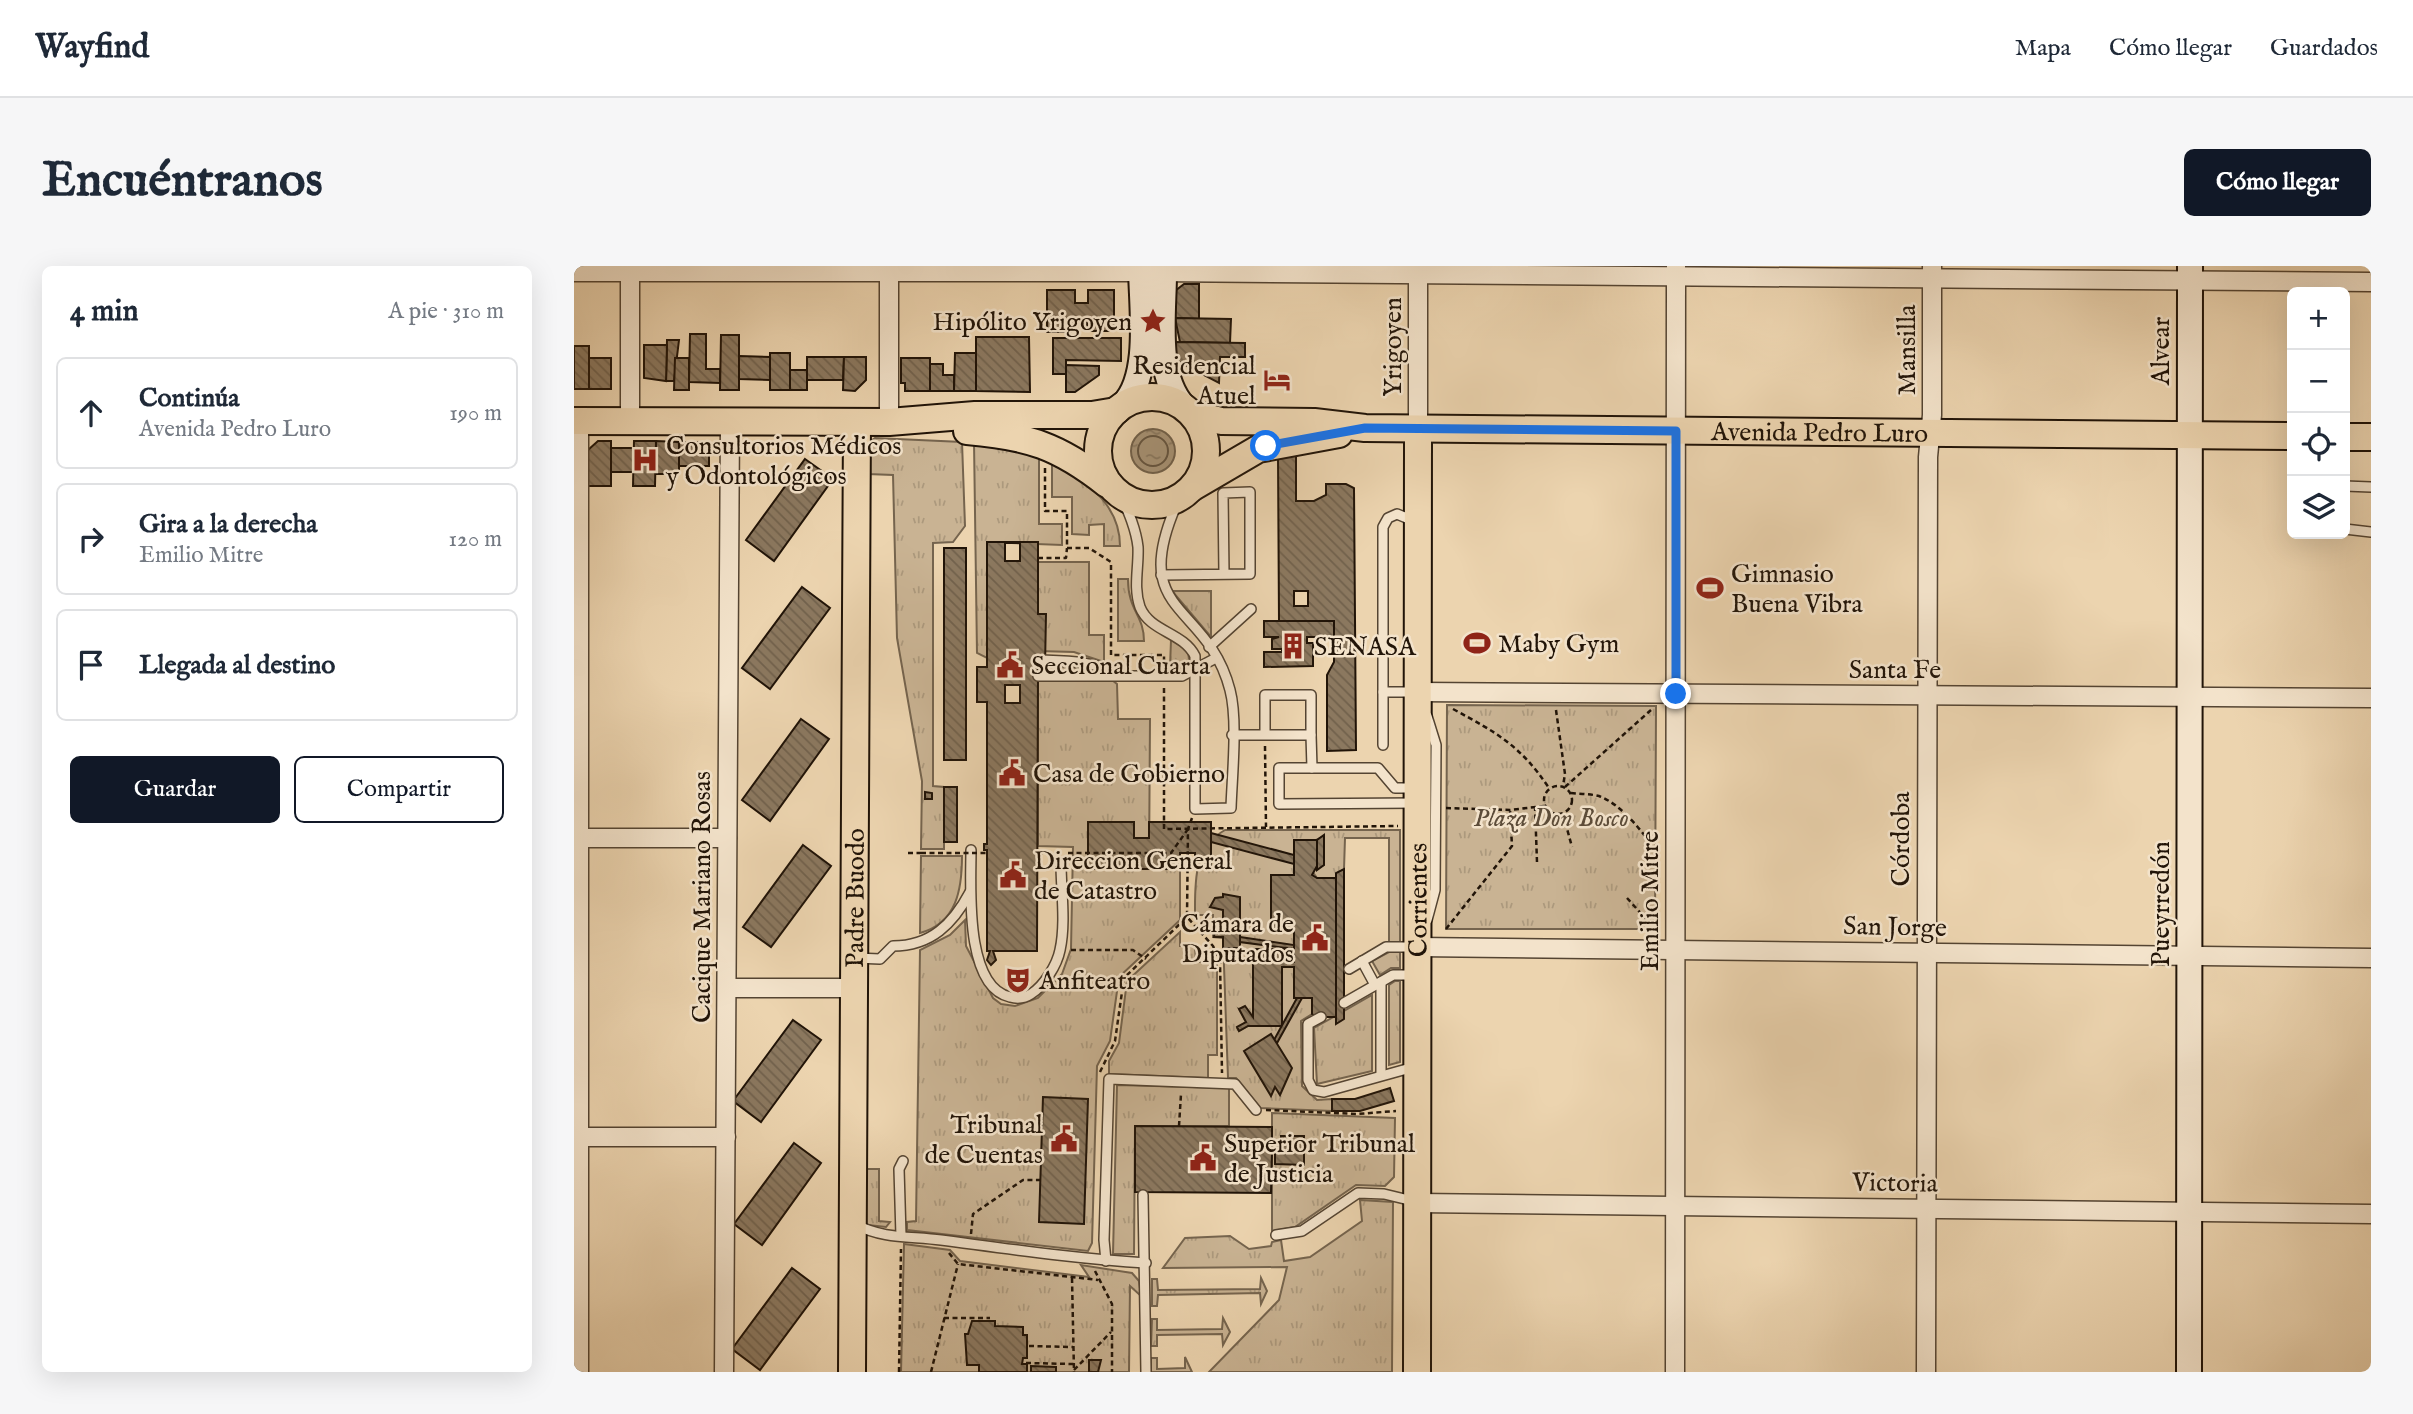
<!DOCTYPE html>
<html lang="es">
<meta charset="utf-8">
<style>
:root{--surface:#fff;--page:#f6f6f7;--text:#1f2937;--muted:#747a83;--line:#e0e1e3;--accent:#111827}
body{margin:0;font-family:"IM FELL English",serif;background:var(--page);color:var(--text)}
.controls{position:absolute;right:21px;top:21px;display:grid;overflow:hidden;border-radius:10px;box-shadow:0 7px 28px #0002}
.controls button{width:63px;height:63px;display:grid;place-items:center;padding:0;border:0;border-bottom:2px solid var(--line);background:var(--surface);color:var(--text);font:35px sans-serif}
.stop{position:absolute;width:21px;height:21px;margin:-16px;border:5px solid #1a73e8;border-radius:50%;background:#fff}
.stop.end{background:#1a73e8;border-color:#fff;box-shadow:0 2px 7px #0008}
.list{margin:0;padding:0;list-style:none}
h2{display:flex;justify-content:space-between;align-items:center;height:91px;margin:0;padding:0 28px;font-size:30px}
h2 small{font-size:23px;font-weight:400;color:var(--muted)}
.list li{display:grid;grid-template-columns:46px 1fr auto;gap:21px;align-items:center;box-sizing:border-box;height:112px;margin:0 14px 14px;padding:0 14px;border:2px solid var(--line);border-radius:10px}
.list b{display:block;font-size:26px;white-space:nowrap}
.list p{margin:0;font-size:23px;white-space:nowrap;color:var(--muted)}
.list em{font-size:23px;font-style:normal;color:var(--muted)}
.actions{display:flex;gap:14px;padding:21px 28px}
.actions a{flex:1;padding:16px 0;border:2px solid var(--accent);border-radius:10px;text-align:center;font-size:24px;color:var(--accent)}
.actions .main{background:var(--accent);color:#fff}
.icon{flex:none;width:38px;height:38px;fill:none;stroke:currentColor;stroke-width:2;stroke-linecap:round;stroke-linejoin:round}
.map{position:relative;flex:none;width:1797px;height:1106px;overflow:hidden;border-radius:10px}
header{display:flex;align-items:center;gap:42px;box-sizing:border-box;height:98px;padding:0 35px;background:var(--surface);border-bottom:2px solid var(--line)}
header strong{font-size:33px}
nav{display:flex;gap:38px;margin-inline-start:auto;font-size:24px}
.intro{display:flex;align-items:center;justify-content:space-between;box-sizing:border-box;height:168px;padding:0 42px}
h1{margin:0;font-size:49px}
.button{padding:18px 32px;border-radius:10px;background:var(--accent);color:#fff;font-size:24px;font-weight:700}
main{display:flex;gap:42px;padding:0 42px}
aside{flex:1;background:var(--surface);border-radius:10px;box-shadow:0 7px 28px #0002}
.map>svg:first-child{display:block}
.grass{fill:url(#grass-tufts);stroke:#75644e;stroke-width:2}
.water{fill:url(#water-ripples);stroke:#71604a;stroke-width:2}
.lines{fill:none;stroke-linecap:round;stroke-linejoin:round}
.shore{stroke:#64543f;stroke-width:2}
.building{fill:url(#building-back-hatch);stroke:#211408;stroke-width:2;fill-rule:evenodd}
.lane-casing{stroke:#544432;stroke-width:12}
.street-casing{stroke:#544432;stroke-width:21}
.secondary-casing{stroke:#211408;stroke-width:28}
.primary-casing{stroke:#211408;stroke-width:30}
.path{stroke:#211408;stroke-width:2.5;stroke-dasharray:5 3.5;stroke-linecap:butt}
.lane{stroke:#f3e3cb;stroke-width:9}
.street{stroke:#f3e3cb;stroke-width:18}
.secondary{stroke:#f3e3cb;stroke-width:24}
.primary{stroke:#ecd4af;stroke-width:26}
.path-bridge{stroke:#211408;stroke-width:2.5;stroke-dasharray:5 3.5;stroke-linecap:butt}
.route{stroke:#1a73e8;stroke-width:9}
.labels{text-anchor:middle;stroke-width:5;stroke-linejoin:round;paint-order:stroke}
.poi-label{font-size:26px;fill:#211408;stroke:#f3e3cb;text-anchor:start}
.street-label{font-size:26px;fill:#211408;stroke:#f3e3cb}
.park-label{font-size:26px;font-style:italic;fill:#5c4c39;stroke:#f3e3cb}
</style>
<header>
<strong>Wayfind</strong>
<nav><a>Mapa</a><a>Cómo llegar</a><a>Guardados</a></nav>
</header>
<div class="intro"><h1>Encuéntranos</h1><a class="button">Cómo llegar</a></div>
<main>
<aside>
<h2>4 min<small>A pie · 310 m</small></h2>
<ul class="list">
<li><svg class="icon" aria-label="ahead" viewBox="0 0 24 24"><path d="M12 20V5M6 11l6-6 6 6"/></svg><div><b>Continúa</b><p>Avenida Pedro Luro</p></div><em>190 m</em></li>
<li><svg class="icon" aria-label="right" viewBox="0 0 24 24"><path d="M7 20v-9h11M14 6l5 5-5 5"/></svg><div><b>Gira a la derecha</b><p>Emilio Mitre</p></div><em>120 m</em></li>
<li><svg class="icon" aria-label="arrive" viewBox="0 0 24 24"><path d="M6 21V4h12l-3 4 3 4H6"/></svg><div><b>Llegada al destino</b></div></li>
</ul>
<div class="actions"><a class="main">Guardar</a><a>Compartir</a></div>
</aside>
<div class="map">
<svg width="1797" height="1106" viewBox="0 0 1797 1106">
<defs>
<pattern id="grass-tufts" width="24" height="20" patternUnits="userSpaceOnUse" patternTransform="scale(1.75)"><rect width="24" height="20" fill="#c9b393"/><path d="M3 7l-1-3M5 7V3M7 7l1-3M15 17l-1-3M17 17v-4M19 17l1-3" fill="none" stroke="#ac997d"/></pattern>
<pattern id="water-ripples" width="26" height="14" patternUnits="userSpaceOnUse" patternTransform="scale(1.75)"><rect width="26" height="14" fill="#a79376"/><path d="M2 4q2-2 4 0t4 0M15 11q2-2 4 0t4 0" fill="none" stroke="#88775f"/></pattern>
<pattern id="building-back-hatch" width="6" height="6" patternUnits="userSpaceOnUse" patternTransform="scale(1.75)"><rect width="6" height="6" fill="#8b785f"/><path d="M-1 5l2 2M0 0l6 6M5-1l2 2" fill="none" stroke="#71614c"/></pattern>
</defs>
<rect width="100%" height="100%" fill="#ecd4af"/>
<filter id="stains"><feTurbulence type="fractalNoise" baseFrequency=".00286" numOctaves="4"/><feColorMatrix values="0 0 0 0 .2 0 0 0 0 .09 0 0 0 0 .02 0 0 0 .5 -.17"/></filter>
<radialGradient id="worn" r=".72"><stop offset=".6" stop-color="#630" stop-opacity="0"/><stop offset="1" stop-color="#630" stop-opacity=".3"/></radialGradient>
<g class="grass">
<path d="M301 172 388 176 391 260 379 276 359 277V520L370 521V583H347L348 515 323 372 319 209 294 208V177Z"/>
<path d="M400 176 465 188V258H488V279L413 276V392L403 387Z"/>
<path d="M478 193C510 216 546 236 546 280H530V258L515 259V269L498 268V231H478Z"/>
<path d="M464 296H515V369H530V396L500 386 464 385Z"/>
<path d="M544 313H554C554 345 570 349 570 375H544Z"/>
<path d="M598 325H637V371Z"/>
<path d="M597 374 614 384 615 394 606 402H596Z"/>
<path d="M464 401C492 401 521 398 543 418L544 453H576L575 602 606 603V654L545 711 536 775 523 800 518 977 514 985 333 964V956L342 955 346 684 376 669 391 654 392 680 419 732 427 738 441 740 464 732 488 708 497 683 499 581 464 580Z"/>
<path d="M873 439 1082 440 1081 663H872Z"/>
<path d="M651 564H826V677H815V572H771L770 603 763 607 762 612H743L738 605 750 599V570L738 576 720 574V609L697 660 702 664H720V683L679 684V751L665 743 672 756 663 762 665 765 674 760 708 759V701H720V732H738V748L727 755 728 820 743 834 758 833V845L686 842 662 812H654L649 672 639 671V649H621C621 616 619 582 651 564Z"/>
<path d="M347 590H388C388 623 383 657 346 667Z"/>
<path d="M606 666V680H621L622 696H643V789H634V812L535 808V795L545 777 553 715Z"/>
<path d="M815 686H826V702H817L806 709 798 695Z"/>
<path d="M821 715H826V796L815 799V719Z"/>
<path d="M798 729V805L743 818 740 762Z"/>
<path d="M543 819 655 822V860H561L560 988H539Z"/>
<path d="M698 847 821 852 820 911 811 920 782 919 721 961 698 965V886H701V898H730V870H707V880H698Z"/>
<path d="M290 903H305V955L316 956 312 961 294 959 289 955Z"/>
<path d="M786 934 819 936 818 1106H635L705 1034 713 1001 589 1002 611 972 656 970 675 983 697 980 698 976 707 974 710 995 736 991 788 955Z"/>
<path d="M330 978 376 984 386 995 515 1011 507 999 558 1007 565 1015 567 1030 556 1020 555 1106H327Z"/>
<path d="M687 1012 693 1025 687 1038 686 1027 584 1029 583 1040H578V1013H583L584 1024 686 1023Z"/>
<path d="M649 1052 656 1066 649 1079 648 1068 583 1069V1080H577L578 1053H583V1064L648 1063Z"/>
<path d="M611 1091 618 1106H577V1092H583V1103L611 1102Z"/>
</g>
<circle class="water" cx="579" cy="185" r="22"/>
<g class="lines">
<circle class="shore" cx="579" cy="185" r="15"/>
</g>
<g class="building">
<path d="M610 18H625V53L601 52V25Z"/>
<path d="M473 24H501V37H514V24H540V65H513V52L500 53V66H473Z"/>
<path d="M601 52 657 53 656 77 606 76Z"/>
<path d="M116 68H132V103H146V117L115 116Z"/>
<path d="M147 69H165V124H146Z"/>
<path d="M402 71H455L456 126 402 125Z"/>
<path d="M479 72H547V95L492 94V108H479Z"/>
<path d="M93 74H105L100 115H92Z"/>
<path d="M601 76 671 77V91H646L645 117 601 94Z"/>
<path d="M70 79H93L92 115 70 112Z"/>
<rect x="0" y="80" width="15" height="43"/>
<rect x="196" y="87" width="20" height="37"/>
<path d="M381 87H402V125H380Z"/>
<path d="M165 90 196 91V114L165 113Z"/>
<path d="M233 91H270L269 114H233Z"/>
<path d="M270 91H292V114L281 125 269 124Z"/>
<rect x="15" y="92" width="22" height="31"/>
<path d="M101 92H115V124H100Z"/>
<path d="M327 92H356V125H331V117H327Z"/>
<path d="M356 98H369V109H380V125H356Z"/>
<path d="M492 99 525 100V109L501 126H492Z"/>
<rect x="216" y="104" width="17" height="20"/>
<path d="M24 175H37V220H13L14 184Z"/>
<path d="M60 175H82L81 220H59Z"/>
<path d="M82 175 105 176V208H82Z"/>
<path d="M105 176H126L135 184V200H105Z"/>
<rect x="37" y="182" width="22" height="24"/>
<path d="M704 190H722V235H740L752 229V218H772L780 222 782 484 753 485V409L760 396V355H705ZM720 325H734V340H720Z"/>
<path d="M231 193 259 213 200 295 172 274Z"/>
<path d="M413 276H464V348H472L471 401H464L463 685H419L422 694 417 699 413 694 416 685H413V584H410V578H413V436H403V401H413ZM431 277H446V295H431ZM431 419H446V437H431Z"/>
<rect x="370" y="282" width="22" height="212"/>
<path d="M228 321 256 342 196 423 168 402Z"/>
<path d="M690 355H760V371H733V377H739V400L690 401V386H708V383H698V373L705 371H690Z"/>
<path d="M227 453 255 473 196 555 168 534Z"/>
<rect x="370" y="521" width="13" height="55"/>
<path d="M351 526 358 527V533H351Z"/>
<path d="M514 556H560V572H575V556H637V603H621V587H606V603H514Z"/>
<path d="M637 567 720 589V598L637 576Z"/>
<path d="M750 569V599L743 604V574Z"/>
<path d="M720 574H743V600L738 609 743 612H762V751H743L738 748V732H720V701H708V760H674L665 765 663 761 672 756 665 743 671 740 679 751V683H720V664H702L697 660V609H720ZM708 688H720V696H708Z"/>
<path d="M229 579 257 600 197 681 169 661Z"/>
<path d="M770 603V753L762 758V607Z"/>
<path d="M649 628 666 631V682H649V671H640L641 662 649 654V644L636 641 641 632 649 631Z"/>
<path d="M666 671 720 679V683L666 676Z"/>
<path d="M723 732H728L703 777 700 774Z"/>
<path d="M219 754 247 774 187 856 159 835Z"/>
<path d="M697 768 718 802 706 829 701 821 697 830 670 785Z"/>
<path d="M816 822 820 835 786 845H758V833H781Z"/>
<path d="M469 831 514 833 510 958 465 956Z"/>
<path d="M561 860 698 861V880H707V870H730V899L701 898V886H698L697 927 561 926Z"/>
<path d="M220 877 247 897 188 979 160 958Z"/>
<path d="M218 1002 246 1023 186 1104 158 1083Z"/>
<path d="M398 1055H421V1060L449 1061V1069H453V1092H449L448 1098H453V1106H405V1099H393L391 1068H394Z"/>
<path d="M515 1094H527L524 1106H515Z"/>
<path d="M457 1100 482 1101V1106H457Z"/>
</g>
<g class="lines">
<g class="lane-casing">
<g id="lane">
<path d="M1771 220 1797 221"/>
<path d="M547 229C554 245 562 263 564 281 565 301 559 321 566 341 576 366 609 366 621 390V543L657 542C658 510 664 454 656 424 633 334 551 351 605 233"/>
<path d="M1771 263 1797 266"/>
<path d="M587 309 676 308V226L649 227 650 308"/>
<path d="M635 381 677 343"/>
<path d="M464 394C493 395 518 394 544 409"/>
<path d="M464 410H608L642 392"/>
<path d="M809 426H841"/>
<path d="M658 469H737V429H691V469"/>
<path d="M737 469 738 502"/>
<path d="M809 479V261L814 252 823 248 840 255"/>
<path d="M842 537 705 538V502H804L821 522H842"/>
<path d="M397 584C397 619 390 721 436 731 443 733 451 732 457 728 470 720 483 699 486 684 492 657 487 624 487 597"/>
<path d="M853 654 861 624 862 479 853 450"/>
<path d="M282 692 306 693 319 680C357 680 379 658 396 626"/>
<path d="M788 695 801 719"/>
<path d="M775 703 812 681H841"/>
<path d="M807 716V809"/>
<path d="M770 737 819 709H842"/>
<path d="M747 751 734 758V814L739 824 750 826 840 801"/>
<path d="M569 929 572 1106"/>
<path d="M283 959C309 973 338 970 367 974 436 983 504 993 572 997"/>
<path d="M702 969 728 965 784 927 810 928 839 935"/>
<path d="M327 970 325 903 329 895"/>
<path d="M532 995 530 974 535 813 661 818 682 844"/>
</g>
</g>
<g class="street-casing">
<g id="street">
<path d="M56 0V155"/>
<path d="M315 0V156"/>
<path d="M844 0V163"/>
<path d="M0 6H582L1797 16"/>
<path d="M5 155V1106"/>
<path d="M844 426 1797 432"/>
<path d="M0 572H153"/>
<path d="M844 681 1797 692"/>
<path d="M153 722H280"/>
<path d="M0 871H152"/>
<path d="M844 937 1797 948"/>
<path d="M150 1106 156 155"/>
<path d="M1101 1106 1102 0"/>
<path d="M1352 1106 1354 191 1358 149V0"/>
</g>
</g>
<g class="secondary-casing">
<g id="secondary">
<path d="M590 0C591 43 579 108 610 141"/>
<path d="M549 139C578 110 567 39 567 0"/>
<path d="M1615 1106 1616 0"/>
</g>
</g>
<g class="primary-casing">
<g id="primary">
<circle cx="578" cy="185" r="54"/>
<path id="s1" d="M617 147 647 155 740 156 791 162 1718 170"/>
<path d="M0 155 315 156 401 149H518L542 145"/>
<path d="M393 165C454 170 485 180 533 218"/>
<path d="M1771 171H1797"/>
<path d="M619 221 684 183 765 168"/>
<path id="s2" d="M278 1106 283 156"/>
<path id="s3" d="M843 1106 844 163"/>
</g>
</g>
<g class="path">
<path d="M471 202V245H493V282H515L537 296V389H590V398"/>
<path d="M464 292H492L493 282"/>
<path d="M590 422V563L824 560"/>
<path d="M879 443C923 467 946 479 975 522"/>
<path d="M982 444 991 508 989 520"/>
<path d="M691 480 692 561"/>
<circle cx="984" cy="534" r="14"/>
<path d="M991 521 1077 444"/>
<path d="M997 527C1006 528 1017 528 1025 530 1047 538 1069 566 1081 584"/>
<path d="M961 540 963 596"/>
<path d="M872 542 936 544 970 540"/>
<path d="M989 548 998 581"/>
<path d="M618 552 614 563 613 651 639 680 646 695 648 807"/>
<path d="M334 587H347"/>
<path d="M464 587H480"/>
<path d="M494 587H597L614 563"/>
<path d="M1053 632 1081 663"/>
<path d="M872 663 938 580 936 544"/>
<path d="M497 684H559L572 693"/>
<path d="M526 806 541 775 550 712 613 651"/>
<path d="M692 844 783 848 822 845"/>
<path d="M605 860 607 828"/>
<path d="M397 968 399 948 449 914H466"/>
<path d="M375 987 384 998 524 1014"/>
<path d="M521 1005 538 1038V1106"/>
<path d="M498 1012 500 1106"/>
<path d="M370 1052H416"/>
<path d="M455 1080 499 1081"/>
<path d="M452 1097 500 1098"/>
<path d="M500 1104 537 1066"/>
<path d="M325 1106 327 983"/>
<path d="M357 1106 384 998"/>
</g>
<use href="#lane" class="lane"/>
<use href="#street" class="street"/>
<use href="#secondary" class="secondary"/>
<use href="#primary" class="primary"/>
<path class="path-bridge" d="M347 587H413"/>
</g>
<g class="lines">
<path class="route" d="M692 180 791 162 1102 165V428"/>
</g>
<defs>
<g id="sight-bare" transform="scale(2.1)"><path d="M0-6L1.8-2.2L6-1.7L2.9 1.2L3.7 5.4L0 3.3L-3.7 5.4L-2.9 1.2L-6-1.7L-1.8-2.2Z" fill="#8f2418" stroke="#f3e3cb" stroke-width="2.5" paint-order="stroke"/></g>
<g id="hotel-bare" transform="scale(2.1)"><path d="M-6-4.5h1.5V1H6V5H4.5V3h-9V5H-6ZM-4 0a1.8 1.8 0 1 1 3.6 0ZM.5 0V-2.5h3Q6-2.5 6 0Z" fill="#8f2418" stroke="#f3e3cb" stroke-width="2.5" paint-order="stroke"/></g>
<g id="hospital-bare" transform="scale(2.1)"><path d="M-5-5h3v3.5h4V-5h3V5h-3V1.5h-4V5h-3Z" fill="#8f2418" stroke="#f3e3cb" stroke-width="2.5" paint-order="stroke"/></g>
<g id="stadium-bare" transform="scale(2.1)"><path d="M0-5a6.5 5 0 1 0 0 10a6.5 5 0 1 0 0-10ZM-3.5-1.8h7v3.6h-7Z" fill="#8f2418" stroke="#f3e3cb" stroke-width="2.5" paint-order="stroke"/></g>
<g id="building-bare" transform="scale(2.1)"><path d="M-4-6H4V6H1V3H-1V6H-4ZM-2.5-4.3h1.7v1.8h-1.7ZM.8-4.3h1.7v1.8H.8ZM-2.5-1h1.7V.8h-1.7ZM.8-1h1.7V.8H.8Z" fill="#8f2418" stroke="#f3e3cb" stroke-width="2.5" paint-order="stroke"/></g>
<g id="civic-bare" transform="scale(2.1)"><path d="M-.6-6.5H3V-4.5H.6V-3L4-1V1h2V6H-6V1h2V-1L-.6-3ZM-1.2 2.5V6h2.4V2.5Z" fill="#8f2418" stroke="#f3e3cb" stroke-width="2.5" paint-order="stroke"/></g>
<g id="theatre-bare" transform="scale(2.1)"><path d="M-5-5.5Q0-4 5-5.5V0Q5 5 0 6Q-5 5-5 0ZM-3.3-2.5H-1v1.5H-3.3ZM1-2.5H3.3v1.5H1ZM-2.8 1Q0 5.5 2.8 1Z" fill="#8f2418" stroke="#f3e3cb" stroke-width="2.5" paint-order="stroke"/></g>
</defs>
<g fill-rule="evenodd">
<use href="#sight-bare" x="579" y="55"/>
<use href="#hotel-bare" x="703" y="114"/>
<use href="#hospital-bare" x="71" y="194"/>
<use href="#stadium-bare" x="1136" y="322"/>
<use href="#stadium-bare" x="903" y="377"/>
<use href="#building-bare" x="719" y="380"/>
<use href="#civic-bare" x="436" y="399"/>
<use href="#civic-bare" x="438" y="507"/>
<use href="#civic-bare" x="439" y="609"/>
<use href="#civic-bare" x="741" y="672"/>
<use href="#theatre-bare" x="444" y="714"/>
<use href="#civic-bare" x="490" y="873"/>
<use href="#civic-bare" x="629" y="892"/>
</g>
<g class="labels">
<g class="poi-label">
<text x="558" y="64" text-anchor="end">Hipólito Yrigoyen</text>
<text x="682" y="108" text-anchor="end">Residencial<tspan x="682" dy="30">Atuel</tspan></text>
<text x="92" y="188">Consultorios Médicos<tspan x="92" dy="30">y Odontológicos</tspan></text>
<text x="1157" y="316">Gimnasio<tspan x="1157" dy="30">Buena Vibra</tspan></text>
<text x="924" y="386">Maby Gym</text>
<text x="740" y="389">SENASA</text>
<text x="457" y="408">Seccional Cuarta</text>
<text x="459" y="516">Casa de Gobierno</text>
<text x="460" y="603">Direccion General<tspan x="460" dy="30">de Catastro</tspan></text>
<text x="720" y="666" text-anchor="end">Cámara de<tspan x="720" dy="30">Diputados</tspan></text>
<text x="465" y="723">Anfiteatro</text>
<text x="469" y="867" text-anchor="end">Tribunal<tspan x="469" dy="30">de Cuentas</tspan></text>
<text x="650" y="886">Superior Tribunal<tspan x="650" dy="30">de Justicia</tspan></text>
</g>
<g class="street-label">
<text transform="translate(818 81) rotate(-90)" y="9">Yrigoyen</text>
<text transform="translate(1332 84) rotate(-90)" y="9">Mansilla</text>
<text transform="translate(1586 85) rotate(-90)" y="9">Alvear</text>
<text dy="9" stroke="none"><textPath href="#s1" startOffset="630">Avenida Pedro Luro</textPath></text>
<text x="1321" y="412">Santa Fe</text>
<text transform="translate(1326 573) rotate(-90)" y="9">Córdoba</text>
<text transform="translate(127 631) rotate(-90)" y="9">Cacique Mariano Rosas</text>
<text dy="9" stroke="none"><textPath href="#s2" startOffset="474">Padre Buodo</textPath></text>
<text dy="9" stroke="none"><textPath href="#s3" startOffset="472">Corrientes</textPath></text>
<text transform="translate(1075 635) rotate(-90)" y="9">Emilio Mitre</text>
<text transform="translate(1586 638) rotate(-90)" y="9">Pueyrredón</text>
<text transform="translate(1321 660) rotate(1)" y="9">San Jorge</text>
<text transform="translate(1321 916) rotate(1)" y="9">Victoria</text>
</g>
<g class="park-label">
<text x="977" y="560">Plaza Don Bosco</text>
</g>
</g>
<rect width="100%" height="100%" filter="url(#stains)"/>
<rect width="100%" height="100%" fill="url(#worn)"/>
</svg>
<div class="controls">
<button>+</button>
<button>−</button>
<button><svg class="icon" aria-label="locate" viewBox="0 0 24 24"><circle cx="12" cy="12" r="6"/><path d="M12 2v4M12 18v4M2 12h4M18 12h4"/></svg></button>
<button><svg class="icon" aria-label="layers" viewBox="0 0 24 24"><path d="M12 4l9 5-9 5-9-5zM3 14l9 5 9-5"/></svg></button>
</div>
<div class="stop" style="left:692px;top:180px"></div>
<div class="stop end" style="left:1102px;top:428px"></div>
</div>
</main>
